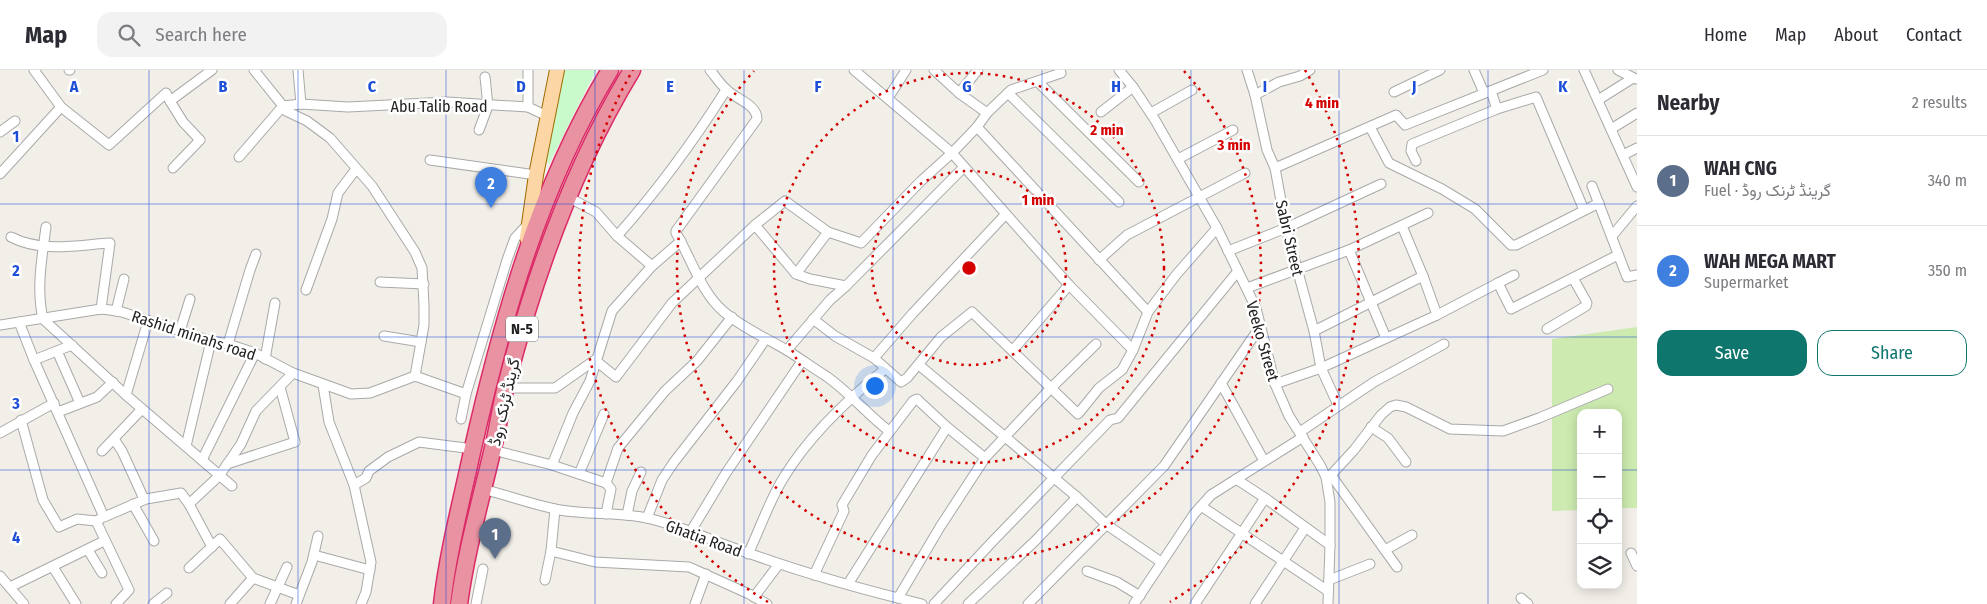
<!DOCTYPE html>
<meta charset="utf-8">
<style>
:root{--surface:#fff;--page:#f2f2f3;--text:#2b2b33;--muted:#7c7c81;--line:#e1e1e2;--accent:#0f766e}
body{margin:0;font-family:"Fira Sans Condensed",Vazirmatn,sans-serif;background:var(--page);color:var(--text)}
.controls{position:absolute;right:15px;bottom:15px;display:grid;overflow:hidden;border-radius:10px;box-shadow:0 2px 12px #0003}
.controls button{width:45px;height:45px;display:grid;place-items:center;padding:0;border:0;border-bottom:1px solid var(--line);background:var(--surface);color:var(--text);font:25px sans-serif}
.you{position:absolute;left:874px;top:315px;width:18px;height:18px;margin:-12px;border:4px solid #fff;border-radius:50%;background:#1a73e8;box-shadow:0 0 0 8px #1a73e833}
.badge{display:grid;place-items:center;width:32px;height:32px;border-radius:50%;background:var(--accent);color:#fff;font-size:16px;font-weight:700}
.pin{position:absolute;translate:-50% -41px;filter:drop-shadow(0 1px 2px #0008)}
.pin::after{content:'';position:absolute;top:26px;width:18px;height:15px;background:inherit;clip-path:polygon(0 0,100% 0,50% 100%)}
.list{margin:0;padding:0;list-style:none}
h2{display:flex;justify-content:space-between;align-items:center;height:65px;margin:0;padding:0 20px;font-size:21px}
h2 small{font-size:16px;font-weight:400;color:var(--muted)}
.list li{display:grid;grid-template-columns:32px 1fr auto;gap:15px;align-items:center;box-sizing:border-box;height:90px;padding:0 20px;border-top:1px solid var(--line)}
.list b{display:block;font-size:19px;white-space:nowrap}
.list p{margin:0;font-size:16px;white-space:nowrap;color:var(--muted)}
.list em{font-size:16px;font-style:normal;color:var(--muted)}
.actions{display:flex;gap:10px;padding:15px 20px}
.actions a{flex:1;padding:11px 0;border:1px solid var(--accent);border-radius:15px;text-align:center;font-size:18px;color:var(--accent)}
.actions .main{background:var(--accent);color:#fff}
.icon{flex:none;width:28px;height:28px;fill:none;stroke:currentColor;stroke-width:2;stroke-linecap:round;stroke-linejoin:round}
.map{position:relative;flex:none;width:1637px;height:534px;overflow:hidden}
header{display:flex;align-items:center;gap:30px;box-sizing:border-box;height:70px;padding:0 25px;background:var(--surface);border-bottom:1px solid var(--line)}
header strong{font-size:24px}
nav{display:flex;gap:28px;margin-inline-start:auto;font-size:18px}
.search{width:350px;height:45px;background:var(--page);display:flex;align-items:center;gap:12px;box-sizing:border-box;padding:0 18px;border-radius:15px;color:var(--muted);font-size:19px}
main{display:flex}
aside{flex:1;background:var(--surface)}
.map>svg:first-child{display:block}
.grass{fill:#cdebb0}
.park{fill:#c8facc}
.lines{fill:none;stroke-linecap:round;stroke-linejoin:round}
.street-casing{stroke:#a9a9a9;stroke-width:11}
.primary-casing{stroke:#a06b00;stroke-width:16}
.highway-casing{stroke:#dc2a67;stroke-width:19}
.street{stroke:#fff;stroke-width:9}
.primary{stroke:#fcd6a4;stroke-width:14}
.highway{stroke:#e892a2;stroke-width:16}
.grid{fill:none;stroke:#1d4ed8;stroke-width:1;stroke-opacity:0.55}
.ring{fill:none;stroke:#d40000;stroke-width:2.5;stroke-dasharray:2.5 5}
.labels{text-anchor:middle;stroke-width:5;stroke-linejoin:round;paint-order:stroke}
.shield{fill:#fff;stroke:#646464;stroke-width:1}
.shield-label{font-size:15px;font-weight:bold;fill:#222}
.street-label{font-size:16px;fill:#222;stroke:#fff}
.grid-label{font-size:16px;text-anchor:middle;font-weight:bold;fill:#1d4ed8;stroke:#fff;stroke-width:5;stroke-linejoin:round;paint-order:stroke}
.centre{fill:#d40000;stroke:#fff;stroke-width:2.5}
.ring-label{font-size:15px;text-anchor:middle;font-weight:bold;fill:#d40000;stroke:#fff;stroke-width:5;stroke-linejoin:round;paint-order:stroke}
</style>
<header>
<strong>Map</strong>
<div class="search"><svg class="icon" aria-label="search" viewBox="0 0 24 24"><circle cx="10" cy="10" r="6"/><path d="M15 15l6 6"/></svg>Search here</div>
<nav><a>Home</a><a>Map</a><a>About</a><a>Contact</a></nav>
</header>
<main>
<div class="map">
<svg width="1637" height="534" viewBox="0 0 1637 534">
<rect width="100%" height="100%" fill="#f2efe9"/>
<path class="grass" d="M1637 257V438H1618V343H1581V440L1552 441V269Z"/>
<path class="park" d="M565 0H596L549 94 544 86Z"/>
<g class="lines">
<g class="street-casing">
<g id="street">
<path d="M34 0 61 37 109 75 166 23 170 31 212 0"/>
<path d="M69 0H70"/>
<path d="M298 0 301 34"/>
<path d="M710 0C715 6 720 14 726 19 735 29 757 34 757 49L676 161V163C691 188 701 222 723 241 742 258 767 268 788 281 801 289 813 298 826 306 849 322 867 344 889 361"/>
<path d="M854 0 952 83 1069 215 1133 280"/>
<path d="M934 0 959 23 987 43"/>
<path d="M1119 0 1133 17 1155 50 1217 158 1256 238 1275 314 1289 346 1320 395 1326 407 1330 432V475L1328 534"/>
<path d="M1247 0 1255 25 1267 80 1275 98 1286 158 1314 261 1321 298 1338 335"/>
<path d="M1474 0 1484 23"/>
<path d="M1584 0 1637 117"/>
<path d="M1618 0 1636 9"/>
<path d="M1038 12 1139 112"/>
<path d="M1491 21 1497 39"/>
<path d="M1394 22 1440 0"/>
<path d="M959 23 978 0"/>
<path d="M1008 23 1119 132"/>
<path d="M1255 25 1279 12 1300 6 1310 0"/>
<path d="M888 28 906 0"/>
<path d="M1598 30 1633 8"/>
<path d="M170 31 183 52 200 70 173 98"/>
<path d="M528 37V0"/>
<path d="M1101 42 1133 17"/>
<path d="M1151 43 1192 20"/>
<path d="M977 57 1148 242"/>
<path d="M1370 57 1389 93 1442 119 1475 139 1511 175H1516L1599 133"/>
<path d="M1611 59 1637 43"/>
<path d="M479 60 488 36 485 7"/>
<path d="M0 62 15 51"/>
<path d="M1623 85 1637 78"/>
<path d="M239 87 283 36 254 0"/>
<path d="M1178 89 1233 60"/>
<path d="M430 90 536 105"/>
<path d="M1416 91 1411 81 1412 74 1497 39 1536 27 1584 140"/>
<path d="M1275 98 1396 45 1405 55 1543 0"/>
<path d="M0 104 61 37"/>
<path d="M1592 116 1627 207 1637 205"/>
<path d="M568 127 596 142 617 166 652 196"/>
<path d="M755 155 796 204 810 209 846 216"/>
<path d="M1402 156 1423 206 1437 245"/>
<path d="M46 157C42 187 36 219 43 249L126 325 232 416"/>
<path d="M828 162 861 173 921 111 952 83 977 57 987 43 1011 20 1061 3"/>
<path d="M617 166C658 120 693 72 726 20"/>
<path d="M1612 166 1637 136"/>
<path d="M11 167C42 183 77 175 110 173L101 239"/>
<path d="M1349 180 1386 268"/>
<path d="M1228 181 1286 158 1381 114"/>
<path d="M1099 190 1127 165 1245 103"/>
<path d="M380 212 424 214"/>
<path d="M1498 213 1514 205"/>
<path d="M1247 218 1349 180 1428 143"/>
<path d="M306 220 332 149 338 123 356 99"/>
<path d="M116 241 124 209"/>
<path d="M813 249 835 266 874 288 901 312 907 308 941 267 972 242 1078 344 1099 318 1122 300 1133 280 1148 242 1176 205 1217 158"/>
<path d="M19 252 34 290 104 447 146 429 181 423 189 434 219 406 241 374 256 341 293 303"/>
<path d="M0 255 101 239 110 240 122 242 211 271 228 274 255 283 293 303 351 324 370 323 415 306 466 324"/>
<path d="M1547 259 1586 236 1587 233 1573 208"/>
<path d="M180 261 190 229"/>
<path d="M1314 261 1423 206"/>
<path d="M384 266 421 272"/>
<path d="M228 274 250 200 256 184"/>
<path d="M787 280 830 230 846 216 964 97"/>
<path d="M1013 280 1069 215"/>
<path d="M57 281 80 333"/>
<path d="M874 288 913 243 1005 145"/>
<path d="M265 289 275 233"/>
<path d="M34 290 72 275"/>
<path d="M919 295 1077 427 1035 471 968 534"/>
<path d="M415 306 424 255V235L422 198 415 182 372 116 330 68 307 51 286 41 283 36 301 34 348 37 447 32 528 37 547 46"/>
<path d="M1221 313 1264 391"/>
<path d="M1275 314 1321 298 1437 245 1498 213 1511 239 1618 185"/>
<path d="M323 315 329 352 354 415 371 492 366 522 361 534"/>
<path d="M505 318H555L595 290 616 307 672 233 755 155 785 131 828 162 796 204"/>
<path d="M126 325 148 251"/>
<path d="M58 342 97 327 113 312"/>
<path d="M461 349 466 324 507 190 515 168 529 153"/>
<path d="M21 350 43 430 59 457 77 449 96 451"/>
<path d="M1371 357 1388 368 1406 392"/>
<path d="M1300 362 1374 312 1444 274"/>
<path d="M0 363 54 333"/>
<path d="M114 369 122 381 144 429"/>
<path d="M186 376 211 271"/>
<path d="M493 380 552 395 573 343 590 311 612 241 652 196 681 171"/>
<path d="M102 381 142 339"/>
<path d="M202 390 255 283"/>
<path d="M227 394 295 372 280 317"/>
<path d="M552 395 606 413 618 378 665 321 697 291 732 247"/>
<path d="M579 404 604 344"/>
<path d="M1331 405 1397 497"/>
<path d="M1326 407 1331 405 1354 380 1381 345 1390 337 1396 335 1406 337 1450 359 1503 361 1539 348 1608 319"/>
<path d="M1236 409 1265 428 1330 475"/>
<path d="M354 415 366 408 369 401 388 387 419 372 473 379"/>
<path d="M483 419C509 426 534 435 560 440 589 445 618 442 647 448 683 456 716 473 751 484 807 504 864 520 922 534"/>
<path d="M1077 427 1107 455 1161 492"/>
<path d="M133 434 154 471"/>
<path d="M189 434 212 477"/>
<path d="M1201 436 1328 521"/>
<path d="M606 444 611 419 606 413"/>
<path d="M627 445 632 421 641 402"/>
<path d="M647 448 662 410 674 392 737 311 765 270"/>
<path d="M100 449 96 451 129 520 116 534"/>
<path d="M691 461 726 403 802 291"/>
<path d="M88 480 102 503"/>
<path d="M1385 480 1412 465"/>
<path d="M551 481 595 492 689 497 749 524 767 534"/>
<path d="M1631 483 1637 496"/>
<path d="M748 484C760 459 769 431 784 407 809 366 848 329 885 299"/>
<path d="M314 485 370 500"/>
<path d="M53 497 76 534"/>
<path d="M189 498 220 469 253 508 230 534"/>
<path d="M1087 501 1117 512 1140 526"/>
<path d="M814 505 844 441 842 435 872 385 913 331 917 329 919 331 947 357"/>
<path d="M0 506 24 534"/>
<path d="M253 508 299 525"/>
<path d="M545 510 551 481 555 439"/>
<path d="M1329 510 1370 494"/>
<path d="M848 514 947 357 985 388"/>
<path d="M10 517 104 471"/>
<path d="M754 527 779 494"/>
<path d="M898 528 940 457 985 388 1051 318 1096 274"/>
<path d="M1521 528 1528 534"/>
<path d="M153 534 167 523"/>
<path d="M270 534 287 497"/>
<path d="M296 534 312 492 318 466"/>
<path d="M476 534 483 499"/>
<path d="M695 534 706 504"/>
<path d="M934 534 993 471 1110 350 1118 348 1238 201"/>
<path d="M1028 534 1164 396 1260 257"/>
<path d="M1134 534 1194 444 1211 425 1303 367"/>
<path d="M1195 534 1265 428"/>
<path d="M1255 534 1305 458"/>
</g>
</g>
<g class="primary-casing">
<path id="primary" d="M527 168 536 105 557 0"/>
</g>
<g class="highway-casing">
<g id="highway">
<path d="M442 534C448 482 461 433 472 382 502 250 539 117 610 0"/>
<path d="M459 534C466 482 480 433 492 382 498 360 500 338 506 316 534 206 573 97 632 0"/>
</g>
</g>
<use href="#street" class="street"/>
<use href="#primary" class="primary"/>
<use href="#highway" class="highway"/>
</g>
<path class="grid" d="M149 0V534M298 0V534M446 0V534M595 0V534M744 0V534M893 0V534M1042 0V534M1191 0V534M1339 0V534M1488 0V534M0 134H1637M0 267H1637M0 400H1581M1618 400H1637"/>
<g class="ring">
<circle cx="969" cy="198" r="97"/>
<circle cx="969" cy="198" r="195"/>
<path d="M1184 1A292 292 0 1 1 754 1"/>
<path d="M768 532A390 390 0 0 1 633 0M1305 0A390 390 0 0 1 1170 532"/>
</g>
<g class="labels">
<rect class="shield" x="506" y="246.5" width="32" height="25" rx="4"/>
<g class="shield-label">
<text x="522" y="264">N-5</text>
</g>
<g class="street-label">
<text x="439" y="42">Abu Talib Road</text>
<text transform="translate(1290 168) rotate(77)" y="6">Sabri Street</text>
<text transform="translate(194 265) rotate(18)" y="6">Rashid minahs road</text>
<text transform="translate(1263 271) rotate(74)" y="6">Veeko Street</text>
<text transform="translate(504 332) rotate(-77)" y="6">گرینڈ ٹرنک روڈ</text>
<text transform="translate(704 468) rotate(20)" y="6">Ghatia Road</text>
</g>
</g>
<g class="grid-label">
<text x="74" y="22">A</text>
<text x="223" y="22">B</text>
<text x="372" y="22">C</text>
<text x="521" y="22">D</text>
<text x="670" y="22">E</text>
<text x="818" y="22">F</text>
<text x="967" y="22">G</text>
<text x="1116" y="22">H</text>
<text x="1265" y="22">I</text>
<text x="1414" y="22">J</text>
<text x="1563" y="22">K</text>
<text x="16" y="72">1</text>
<text x="16" y="206">2</text>
<text x="16" y="339">3</text>
<text x="16" y="473">4</text>
</g>
<circle cx="969" cy="198" r="8" class="centre"/>
<g class="ring-label">
<text x="1322" y="38">4 min</text>
<text x="1107" y="65">2 min</text>
<text x="1234" y="80">3 min</text>
<text x="1038" y="135">1 min</text>
</g>
</svg>
<div class="controls">
<button>+</button>
<button>−</button>
<button><svg class="icon" aria-label="locate" viewBox="0 0 24 24"><circle cx="12" cy="12" r="6"/><path d="M12 2v4M12 18v4M2 12h4M18 12h4"/></svg></button>
<button><svg class="icon" aria-label="layers" viewBox="0 0 24 24"><path d="M12 4l9 5-9 5-9-5zM3 14l9 5 9-5"/></svg></button>
</div>
<div class="you"></div>
<div class="pin badge" style="left:495px;top:489px;background:#5c6f8a">1</div>
<div class="pin badge" style="left:491px;top:138px;background:#3f7fe0">2</div>
</div>
<aside>
<h2>Nearby<small>2 results</small></h2>
<ul class="list">
<li><span class="badge" style="background:#5c6f8a">1</span><div><b>WAH CNG</b><p>Fuel · گرینڈ ٹرنک روڈ</p></div><em>340 m</em></li>
<li><span class="badge" style="background:#3f7fe0">2</span><div><b>WAH MEGA MART</b><p>Supermarket</p></div><em>350 m</em></li>
</ul>
<div class="actions"><a class="main">Save</a><a>Share</a></div>
</aside>
</main>
